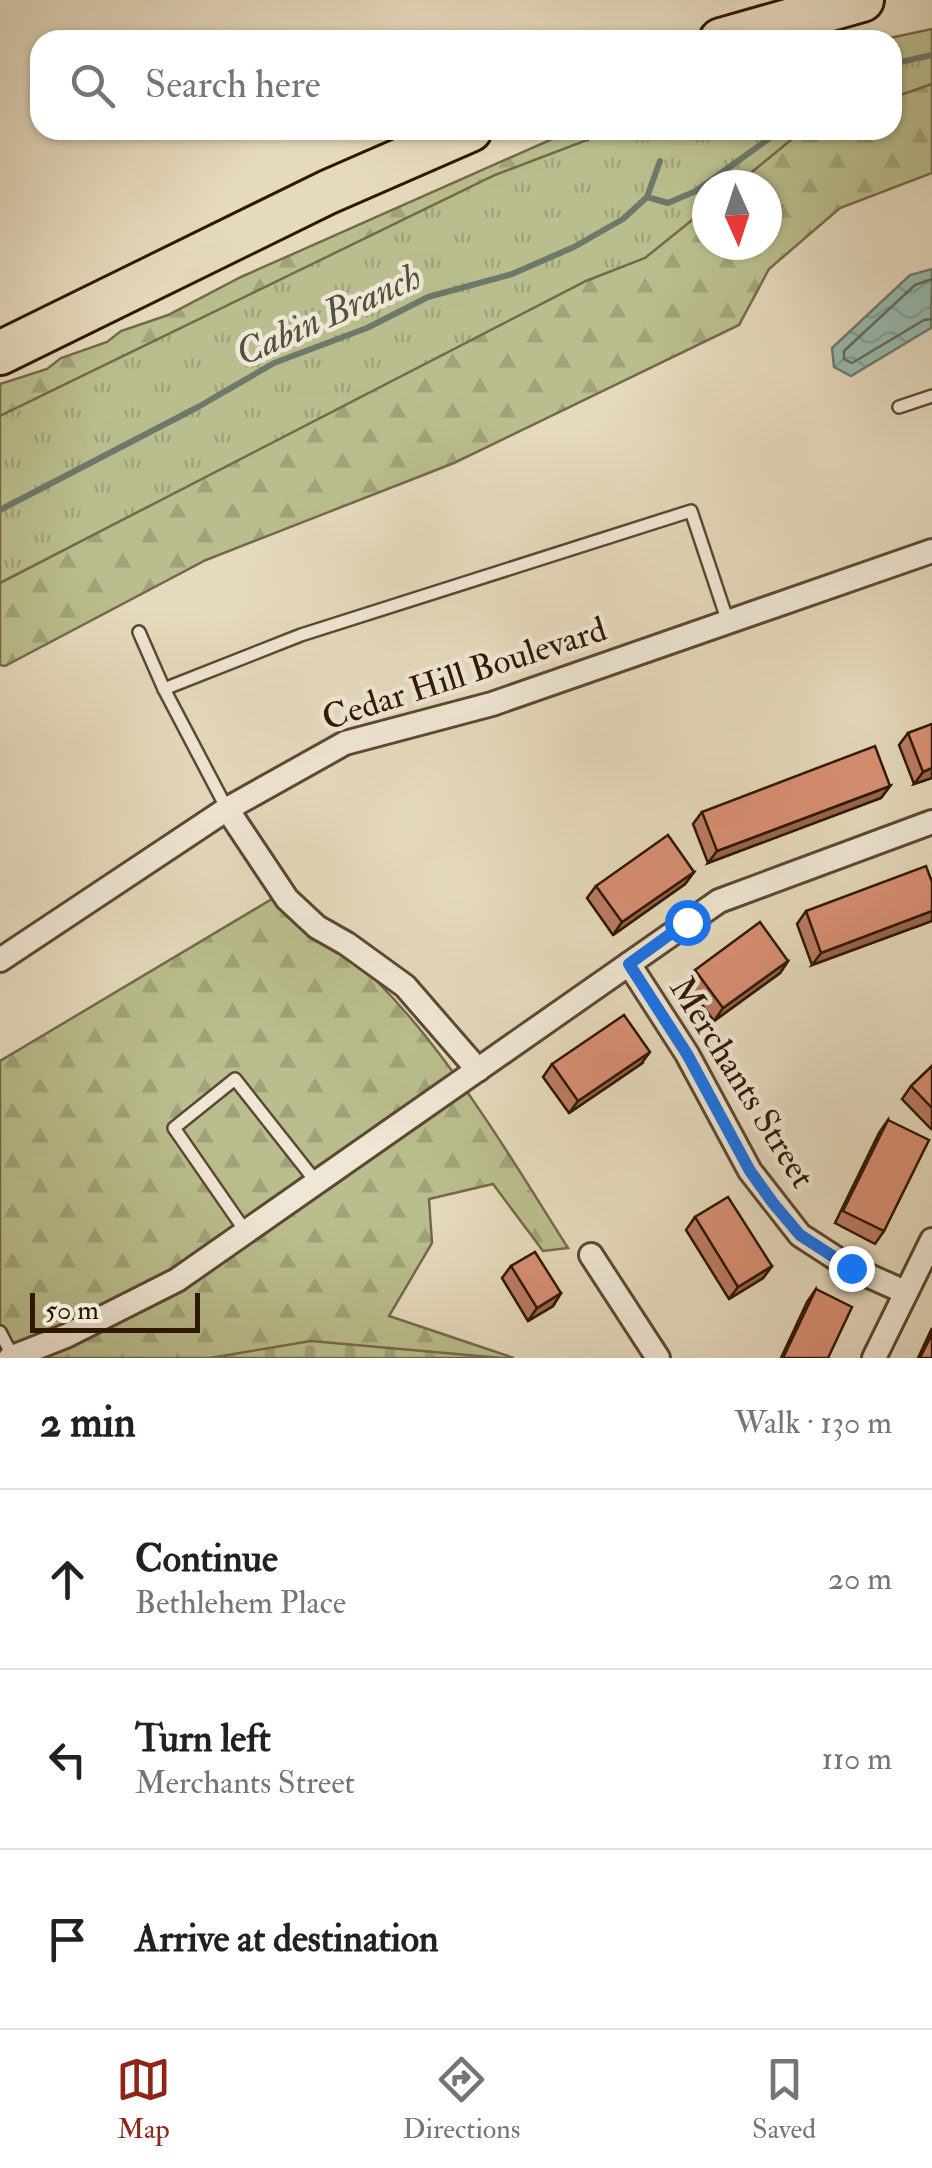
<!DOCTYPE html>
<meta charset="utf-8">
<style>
:root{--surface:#fff;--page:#f2f2f2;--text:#202124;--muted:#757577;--line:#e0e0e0;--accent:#8f2418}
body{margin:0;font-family:"IM FELL Double Pica",serif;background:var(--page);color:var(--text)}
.compass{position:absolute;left:692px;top:170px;width:90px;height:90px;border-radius:50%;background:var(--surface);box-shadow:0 2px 8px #0004;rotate:177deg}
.scale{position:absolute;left:30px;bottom:25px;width:170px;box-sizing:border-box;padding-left:10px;border:5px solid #2f1702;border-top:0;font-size:28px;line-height:35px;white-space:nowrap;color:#2f1702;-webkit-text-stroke:8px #efe7d5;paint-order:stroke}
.stop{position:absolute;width:30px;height:30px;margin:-22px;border:8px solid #1a73e8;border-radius:50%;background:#fff}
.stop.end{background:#1a73e8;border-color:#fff;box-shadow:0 2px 10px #0008}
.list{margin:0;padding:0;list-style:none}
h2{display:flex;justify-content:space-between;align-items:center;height:130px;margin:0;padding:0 40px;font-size:42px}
h2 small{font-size:32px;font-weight:400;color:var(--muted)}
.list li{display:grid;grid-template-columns:65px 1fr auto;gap:30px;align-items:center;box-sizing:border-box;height:180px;padding:0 40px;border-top:2px solid var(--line)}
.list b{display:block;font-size:38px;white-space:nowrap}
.list p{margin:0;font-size:32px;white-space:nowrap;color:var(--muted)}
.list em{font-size:32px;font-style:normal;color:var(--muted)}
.icon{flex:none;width:55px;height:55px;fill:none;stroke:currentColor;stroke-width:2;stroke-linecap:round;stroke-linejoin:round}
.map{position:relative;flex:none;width:932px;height:1358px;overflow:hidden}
.search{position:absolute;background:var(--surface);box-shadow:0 2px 8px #0004;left:30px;right:30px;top:30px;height:110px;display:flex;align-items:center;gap:25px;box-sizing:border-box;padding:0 35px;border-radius:30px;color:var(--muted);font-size:38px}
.sheet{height:670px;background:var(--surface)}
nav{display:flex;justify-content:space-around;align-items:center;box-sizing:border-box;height:140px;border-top:2px solid var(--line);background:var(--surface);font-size:28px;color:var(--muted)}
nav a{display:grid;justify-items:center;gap:5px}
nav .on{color:var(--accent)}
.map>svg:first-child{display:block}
.forest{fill:url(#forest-firs);stroke:#746a48;stroke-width:2.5;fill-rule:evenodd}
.cemetery{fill:url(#cemetery-stones);stroke:#746a48;stroke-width:2.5}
.park{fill:url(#park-tufts);stroke:#746a48;stroke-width:2.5}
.water{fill:url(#water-waves);stroke:#6d796b;stroke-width:2.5}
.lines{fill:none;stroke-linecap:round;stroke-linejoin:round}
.shore{stroke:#62695a;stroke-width:2.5}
.stream{stroke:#6d796b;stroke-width:6}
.service-casing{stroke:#5d4831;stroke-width:16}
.minor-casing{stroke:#5d4831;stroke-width:28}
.motorway-casing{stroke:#2f1702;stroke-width:48}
.service{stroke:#efe7d5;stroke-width:11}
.minor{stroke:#efe7d5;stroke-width:22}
.motorway{stroke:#e6dabe;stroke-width:42}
.wall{fill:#bb7c64;stroke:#2f1702;stroke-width:2.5}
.shaded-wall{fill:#986551;stroke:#2f1702;stroke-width:2.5}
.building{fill:#d99074;stroke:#2f1702;stroke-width:2.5}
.route{stroke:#1a73e8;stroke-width:12}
.labels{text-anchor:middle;stroke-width:9;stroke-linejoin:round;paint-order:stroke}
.street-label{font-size:35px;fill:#2f1702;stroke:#efe7d5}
.water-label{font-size:38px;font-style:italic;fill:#53503f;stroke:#efe7d5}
</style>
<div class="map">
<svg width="932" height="1358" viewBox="0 0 932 1358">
<defs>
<pattern id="forest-firs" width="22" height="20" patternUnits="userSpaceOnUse" patternTransform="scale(2.5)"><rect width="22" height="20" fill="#babe8e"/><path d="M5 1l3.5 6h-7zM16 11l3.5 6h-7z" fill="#a0a379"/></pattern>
<pattern id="cemetery-stones" width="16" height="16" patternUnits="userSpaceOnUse" patternTransform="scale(2.5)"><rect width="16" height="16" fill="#babe8e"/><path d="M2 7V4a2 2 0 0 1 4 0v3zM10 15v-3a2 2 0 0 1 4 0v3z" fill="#a0a379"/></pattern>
<pattern id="park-tufts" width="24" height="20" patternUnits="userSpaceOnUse" patternTransform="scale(2.5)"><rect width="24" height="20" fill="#babe8e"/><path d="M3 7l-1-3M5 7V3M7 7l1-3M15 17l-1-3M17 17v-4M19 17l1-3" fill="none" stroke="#a0a379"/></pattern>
<pattern id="water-waves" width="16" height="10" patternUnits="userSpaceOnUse" patternTransform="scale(2.5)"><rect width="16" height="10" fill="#96bbb1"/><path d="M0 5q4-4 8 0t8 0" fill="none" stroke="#82a097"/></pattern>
</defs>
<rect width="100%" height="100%" fill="#e6dabe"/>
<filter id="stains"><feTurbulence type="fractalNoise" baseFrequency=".002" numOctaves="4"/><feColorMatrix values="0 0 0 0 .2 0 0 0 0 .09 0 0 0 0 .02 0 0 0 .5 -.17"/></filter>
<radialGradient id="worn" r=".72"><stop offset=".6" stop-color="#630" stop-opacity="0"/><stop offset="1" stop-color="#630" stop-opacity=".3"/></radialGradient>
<g class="forest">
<path d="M932 46V173L840 208 769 269 739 325 454 463 206 560 5 666 0 665V384L47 369 61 358 107 342 121 331 168 315 241 277 568 132 892 130V55ZM707 185H767V245H707Z"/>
<path d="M272 899C404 973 488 1122 568 1248L543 1251 493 1184 429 1199 432 1243 389 1316 514 1358H0V1061Z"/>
</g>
<path class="cemetery" d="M311 1341 501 1358H210Z"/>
<g class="park">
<path d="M932 29V84L892 98V40H880Z"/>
<path d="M613 130H811L797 135 736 185H707V208L645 258 586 281 0 583V416L495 175Z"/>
</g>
<path class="water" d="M932 269 931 328 851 376 834 367 832 348 910 275Z"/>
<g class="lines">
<path class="shore" d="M932 279 915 285 844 351V359L852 363 924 320 932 319"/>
<g class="stream">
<path d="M892 64 932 55"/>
<path d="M647 197 668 203 696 191 781 130"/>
<path d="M0 510 198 407 274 363 367 328 428 297 512 274 574 247 623 219 647 197 660 161"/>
</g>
<g class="service-casing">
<g id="service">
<path d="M899 407 932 396"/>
<path d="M139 632 164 689 227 809"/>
<path d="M164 689 301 635 691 511 728 622"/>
<path d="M246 1232 174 1128 235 1079 317 1183"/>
<path d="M0 1332 13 1357"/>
</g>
</g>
<g class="minor-casing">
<g id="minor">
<path d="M227 809 287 899 317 927 347 944 405 986 478 1070"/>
<path d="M0 960 227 809 345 743 492 704 932 551"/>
<path d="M629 964 687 1054 750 1171 800 1235 851 1268 905 1292"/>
<path d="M591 1255 658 1358"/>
<path d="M10 1358 66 1336 177 1280 719 901 932 822"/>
<path d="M874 1358 932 1240"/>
</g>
</g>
<g class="motorway-casing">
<g id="motorway">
<path d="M721 40 862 0"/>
<path d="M0 353 328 192 470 130"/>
</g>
</g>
<use href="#service" class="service"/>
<use href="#minor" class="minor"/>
<use href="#motorway" class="motorway"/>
</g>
<g class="wall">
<path d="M932 724V778L914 784 899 745 908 733Z"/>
<path d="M890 786 881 798 708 863 693 824 702 812Z"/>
<path d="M694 872 685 884 613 935 587 898 596 886Z"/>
<path d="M932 882V921L812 965 797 924 806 911Z"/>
<path d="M788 961 780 973 714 1021 686 983 695 970Z"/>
<path d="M552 1064H641L569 1113 543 1077Z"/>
<path d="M932 1066V1128L931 1129 902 1099 911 1086Z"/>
<path d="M888 1120 884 1231 875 1244 835 1223 879 1133Z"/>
<path d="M695 1217 772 1266 763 1278 729 1299 686 1230Z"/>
<path d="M511 1266 561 1293 553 1306 528 1321 502 1278Z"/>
<path d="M816 1289 828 1358H781L807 1302Z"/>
<path d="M932 1328V1358H918Z"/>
</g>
<g class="shaded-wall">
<path d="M932 768V778L914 784 923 772Z"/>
<path d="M890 786 881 798 708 863 717 851Z"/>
<path d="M694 872 685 884 613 935 622 922Z"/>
<path d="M932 911V921L812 965 821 953Z"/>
<path d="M788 961 780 973 714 1021 723 1008Z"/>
<path d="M650 1052 641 1064 569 1113 578 1101Z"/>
<path d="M772 1266 763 1278 729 1299 738 1287Z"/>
<path d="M561 1293 553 1306 528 1321 537 1308Z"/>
</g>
<g class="building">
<path d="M932 724V768L923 772 908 733Z"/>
<path d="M875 746 890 786 717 851 702 812Z"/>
<path d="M668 835 694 872 622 922 596 886Z"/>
<path d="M926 866 932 882V911L821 953 806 911Z"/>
<path d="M760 922 788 961 723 1008 695 970Z"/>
<path d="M624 1015 650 1052 578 1101 552 1064Z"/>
<path d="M932 1066V1108L911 1086Z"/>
<path d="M888 1120 929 1140 884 1231 843 1211Z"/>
<path d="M728 1197 772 1266 738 1287 695 1217Z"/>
<path d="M535 1252 561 1293 537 1308 511 1266Z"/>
<path d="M816 1289 852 1307 828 1358H783Z"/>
<path d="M932 1334V1358H920Z"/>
</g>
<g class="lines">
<path class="route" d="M687 922 629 964 687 1054 750 1171 773 1203 800 1235 851 1268"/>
</g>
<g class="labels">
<g class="street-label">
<text transform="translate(464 673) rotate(-18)" y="12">Cedar Hill Boulevard</text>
<text transform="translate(743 1082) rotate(58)" y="12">Merchants Street</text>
</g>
<g class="water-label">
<text transform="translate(328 314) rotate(-24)" y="13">Cabin Branch</text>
</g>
</g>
<rect width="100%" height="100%" filter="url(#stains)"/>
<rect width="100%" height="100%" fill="url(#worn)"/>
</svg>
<svg class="compass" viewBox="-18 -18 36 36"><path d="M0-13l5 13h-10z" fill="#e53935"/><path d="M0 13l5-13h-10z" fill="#757577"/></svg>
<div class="scale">50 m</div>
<div class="stop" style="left:687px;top:922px"></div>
<div class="stop end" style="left:851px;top:1268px"></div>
<div class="search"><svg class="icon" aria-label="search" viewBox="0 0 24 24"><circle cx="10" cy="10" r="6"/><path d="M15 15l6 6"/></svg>Search here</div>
</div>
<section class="sheet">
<h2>2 min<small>Walk · 130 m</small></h2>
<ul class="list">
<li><svg class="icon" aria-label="ahead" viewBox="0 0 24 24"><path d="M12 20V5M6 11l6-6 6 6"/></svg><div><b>Continue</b><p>Bethlehem Place</p></div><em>20 m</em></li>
<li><svg class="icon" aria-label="left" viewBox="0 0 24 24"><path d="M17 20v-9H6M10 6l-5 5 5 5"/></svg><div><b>Turn left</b><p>Merchants Street</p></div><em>110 m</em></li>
<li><svg class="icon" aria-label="arrive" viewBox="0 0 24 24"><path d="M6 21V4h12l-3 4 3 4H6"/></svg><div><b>Arrive at destination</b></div></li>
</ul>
</section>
<nav>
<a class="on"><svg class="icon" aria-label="map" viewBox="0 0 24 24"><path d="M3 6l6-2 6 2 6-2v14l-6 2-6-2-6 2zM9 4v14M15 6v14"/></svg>Map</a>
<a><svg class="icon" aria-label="directions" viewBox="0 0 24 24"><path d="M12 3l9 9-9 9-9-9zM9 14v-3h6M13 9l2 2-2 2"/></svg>Directions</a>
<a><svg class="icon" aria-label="saved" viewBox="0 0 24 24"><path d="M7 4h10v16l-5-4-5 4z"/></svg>Saved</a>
</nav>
